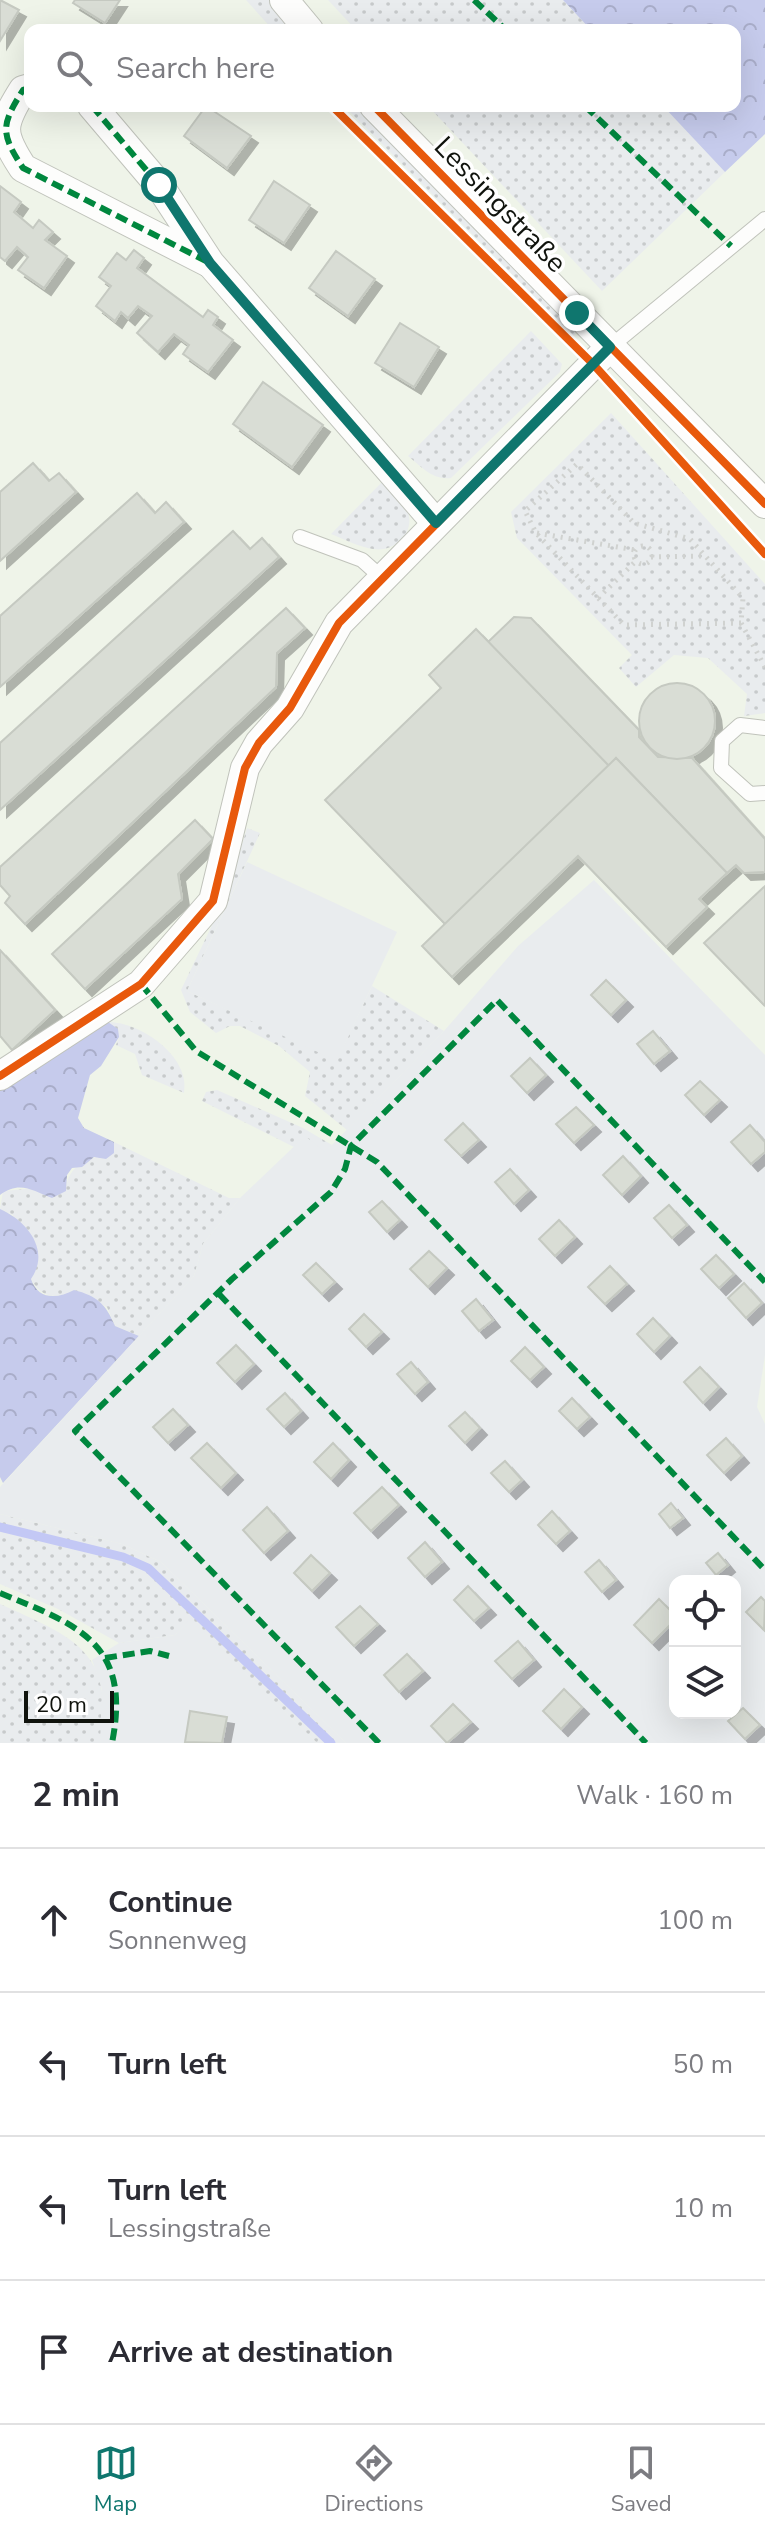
<!DOCTYPE html>
<meta charset="utf-8">
<style>
:root{--surface:#fff;--page:#f2f2f3;--text:#2b2b33;--muted:#7c7c81;--line:#e1e1e2;--accent:#0f766e}
body{margin:0;font-family:"Nunito Sans",sans-serif;background:var(--page);color:var(--text)}
.controls{position:absolute;right:24px;bottom:24px;display:grid;overflow:hidden;border-radius:16px;box-shadow:0 8px 32px #0002}
.controls button{width:72px;height:72px;display:grid;place-items:center;padding:0;border:0;border-bottom:2px solid var(--line);background:var(--surface);color:var(--text);font:40px sans-serif}
.scale{position:absolute;left:24px;bottom:20px;width:90px;box-sizing:border-box;padding-left:8px;border:4px solid #10130d;border-top:0;font-size:22px;line-height:28px;white-space:nowrap;color:#10130d;-webkit-text-stroke:6px #fff;paint-order:stroke}
.stop{position:absolute;width:24px;height:24px;margin:-18px;border:6px solid #0f766e;border-radius:50%;background:#fff}
.stop.end{background:#0f766e;border-color:#fff;box-shadow:0 2px 8px #0008}
.list{margin:0;padding:0;list-style:none}
h2{display:flex;justify-content:space-between;align-items:center;height:104px;margin:0;padding:0 32px;font-size:34px}
h2 small{font-size:26px;font-weight:400;color:var(--muted)}
.list li{display:grid;grid-template-columns:52px 1fr auto;gap:24px;align-items:center;box-sizing:border-box;height:144px;padding:0 32px;border-top:2px solid var(--line)}
.list b{display:block;font-size:30px;white-space:nowrap}
.list p{margin:0;font-size:26px;white-space:nowrap;color:var(--muted)}
.list em{font-size:26px;font-style:normal;color:var(--muted)}
.icon{flex:none;width:44px;height:44px;fill:none;stroke:currentColor;stroke-width:2;stroke-linecap:round;stroke-linejoin:round}
.map{position:relative;flex:none;width:765px;height:1743px;overflow:hidden}
.search{position:absolute;background:var(--surface);box-shadow:0 8px 32px #0002;left:24px;right:24px;top:24px;height:88px;display:flex;align-items:center;gap:20px;box-sizing:border-box;padding:0 28px;border-radius:16px;color:var(--muted);font-size:30px}
.sheet{height:680px;background:var(--surface)}
nav{display:flex;justify-content:space-around;align-items:center;box-sizing:border-box;height:112px;border-top:2px solid var(--line);background:var(--surface);font-size:22px;color:var(--muted)}
nav a{display:grid;justify-items:center;gap:4px}
nav .on{color:var(--accent)}
.map>svg:first-child{display:block}
.grass{fill:url(#grass-dots)}
.forest{fill:url(#forest-crowns)}
.garden{fill:#e9ecee;fill-rule:evenodd}
.lines{fill:none;stroke-linecap:round;stroke-linejoin:round}
.stream{stroke:#c3c8f5;stroke-width:9}
.building{fill:#d9ddd5;stroke:#c5c9c1;stroke-width:2;filter:url(#shadow)}
.service-casing{stroke:#c0c3bb;stroke-width:16}
.minor-casing{stroke:#c0c3bb;stroke-width:30}
.path{stroke:#d0d2d0;stroke-width:5;stroke-dasharray:2 6;stroke-linecap:butt}
.service{stroke:#fdfdfc;stroke-width:14}
.minor{stroke:#fdfdfc;stroke-width:28}
.quiet{stroke:#00873e;stroke-width:6;stroke-dasharray:12 6;stroke-linecap:butt}
.cycleway-casing{stroke:#fff;stroke-width:13}
.cycleway{stroke:#e8590c;stroke-width:8}
.route{stroke:#0f766e;stroke-width:10}
.labels{text-anchor:middle;stroke-width:7;stroke-linejoin:round;paint-order:stroke}
.street-label{font-size:28px;fill:#10130d;stroke:#fff}
</style>
<div class="map">
<svg width="765" height="1743" viewBox="0 0 765 1743">
<defs>
<pattern id="grass-dots" width="8" height="8" patternUnits="userSpaceOnUse" patternTransform="scale(2)"><rect width="8" height="8" fill="#e9ecee"/><path d="M2 2h.1M6 6h.1" fill="none" stroke="#c7cacb" stroke-width="1.8" stroke-linecap="round"/></pattern>
<pattern id="forest-crowns" width="20" height="18" patternUnits="userSpaceOnUse" patternTransform="scale(2)"><rect width="20" height="18" fill="#c6cbec"/><path d="M2 6a3 3 0 1 1 6 0M12 15a3 3 0 1 1 6 0" fill="none" stroke="#a9adc9"/></pattern>
<filter id="shadow"><feDropShadow dx="7" dy="7" stdDeviation="0" flood-color="#0004"/></filter>
</defs>
<rect width="100%" height="100%" fill="#eff4e9"/>
<g class="grass">
<path d="M246 0H272L297 30H273Z"/>
<path d="M328 0H563L591 30H356Z"/>
<path d="M344 106H366L577 329 574 336Z"/>
<path d="M428 106H663L725 172 602 291Z"/>
<path d="M531 331 562 364 560 372 451 478C432 480 422 467 408 456Z"/>
<path d="M611 413 765 584V713L744 716 747 694 708 658 674 655 636 687 619 668 632 655 517 538 511 512Z"/>
<path d="M384 480C391 489 403 500 407 510 417 532 394 553 373 549 359 547 344 539 331 534Z"/>
<path d="M247 828 260 833 187 991 337 1060 372 986 444 1031 347 1130 305 1096 310 1072 279 1046 240 1026H230L216 1033 190 1012 181 990 226 896Z"/>
<path d="M108 1022C141 1022 191 1057 184 1093L142 1075 135 1054 116 1045 119 1037Z"/>
<path d="M217 1090 303 1128 332 1145 325 1153 305 1137 294 1147 202 1101 206 1092Z"/>
<path d="M114 1142 229 1198H240L203 1244 194 1276 139 1336 115 1326 107 1307 74 1290C26 1316 22 1248 13 1215L0 1209 3 1191 37 1188 44 1195 66 1191C67 1164 89 1158 113 1153Z"/>
<path d="M0 1514 122 1544 161 1562 346 1743H317L190 1620 175 1635 119 1643 58 1609 0 1584Z"/>
<path d="M0 1604C73 1637 116 1651 100 1743H0Z"/>
</g>
<g class="forest">
<path d="M563 0H765V134L725 172 663 106H735V30H591Z"/>
<path d="M108 1022 118 1029 119 1037 101 1066 90 1075 78 1118 84 1128 114 1142V1153L106 1159 94 1157 82 1167 72 1168 67 1175 66 1191 52 1198C33 1191 20 1180 0 1195V1088Z"/>
<path d="M0 1209C27 1221 51 1250 31 1279 38 1300 57 1299 74 1290 97 1296 106 1304 115 1326L139 1336 3 1483 0 1477Z"/>
</g>
<g class="garden">
<path d="M247 862 397 932 337 1061 187 991Z"/>
<path d="M594 880 765 1055V1355L757 1407 765 1424V1743H346L161 1562 122 1544 0 1514V1487L194 1276 203 1244 240 1198 305 1136 325 1152 444 1031 518 946ZM675 1581H735V1713H675Z"/>
<path d="M190 1619 317 1743H100L102 1689 92 1660 119 1643 175 1635Z"/>
</g>
<g class="lines">
<path class="stream" d="M0 1527 123 1557 148 1568 331 1743"/>
</g>
<g class="building">
<path d="M0 0 19 10 0 41Z"/>
<path d="M75 0H120L105 23 73 3Z"/>
<path d="M206 106 251 136 227 168 184 136Z"/>
<path d="M274 181 310 205 284 243 249 220Z"/>
<path d="M0 186 21 202 14 212 33 228 39 220 53 232 45 240 67 256 44 288 18 270 28 257 17 247 5 261 0 257Z"/>
<path d="M134 250 144 258 137 268 203 317 208 310 218 317 213 325 233 340 208 372 183 354 189 345 174 334 158 352 137 333 152 316 138 306 128 318 121 312 115 321 96 306 111 286 99 277 117 253 126 260Z"/>
<path d="M336 251 375 279 348 316 309 288Z"/>
<path d="M400 323 439 347 414 387 375 363Z"/>
<path d="M263 382 323 425 292 467 233 424Z"/>
<path d="M33 463 49 481 59 473 76 492 0 561V492Z"/>
<path d="M137 493 155 513 166 502 184 522 0 687V616Z"/>
<path d="M233 531 250 549 262 538 279 557 0 810V743Z"/>
<path d="M286 608 305 628 277 653 276 687 25 924 5 903 10 896 0 885V867Z"/>
<path d="M514 617 531 618 639 730V737L658 757 692 758 765 839V872L744 873 736 865 727 873 616 758 609 766 488 642Z"/>
<path d="M476 629 610 767 446 925 325 800 441 688 429 675Z"/>
<circle cx="677" cy="721" r="38"/>
<path d="M616 758 727 873 699 899 707 907 666 947 578 856 452 977 422 946Z"/>
<path d="M195 820 213 839 178 874 182 899 85 989 52 954Z"/>
<path d="M765 886V1004L764 1005 704 943Z"/>
<path d="M0 950 55 1010 12 1050 0 1036Z"/>
<path d="M606 980 626 1000 611 1015 591 995Z"/>
<path d="M653 1031 670 1051 654 1064 637 1044Z"/>
<path d="M530 1058 546 1075 527 1093 511 1076Z"/>
<path d="M700 1081 720 1100 704 1115 685 1095Z"/>
<path d="M576 1107 594 1125 574 1143 556 1124Z"/>
<path d="M463 1123 479 1140 461 1156 445 1140Z"/>
<path d="M750 1125 765 1142V1152L751 1164 731 1142Z"/>
<path d="M623 1156 641 1176 622 1195 603 1175Z"/>
<path d="M510 1169 529 1190 514 1204 495 1182Z"/>
<path d="M382 1201 400 1220 387 1232 369 1212Z"/>
<path d="M669 1205 687 1225 672 1238 654 1218Z"/>
<path d="M559 1220 575 1237 555 1256 539 1239Z"/>
<path d="M429 1251 447 1268 428 1287 410 1269Z"/>
<path d="M716 1255 734 1274 719 1288 701 1269Z"/>
<path d="M316 1263 335 1282 322 1294 303 1275Z"/>
<path d="M610 1266 627 1284 605 1304 588 1287Z"/>
<path d="M744 1283 762 1303 746 1318 728 1298Z"/>
<path d="M476 1299 493 1320 479 1331 462 1311Z"/>
<path d="M364 1314 382 1332 366 1347 349 1329Z"/>
<path d="M653 1318 670 1336 654 1352 637 1334Z"/>
<path d="M236 1345 254 1364 235 1382 217 1363Z"/>
<path d="M525 1347 544 1367 530 1380 511 1361Z"/>
<path d="M411 1362 428 1382 415 1394 397 1374Z"/>
<path d="M700 1367 719 1387 703 1403 684 1382Z"/>
<path d="M285 1393 301 1411 284 1427 267 1409Z"/>
<path d="M572 1398 590 1417 577 1429 559 1411Z"/>
<path d="M173 1409 188 1425 168 1443 153 1427Z"/>
<path d="M465 1412 480 1428 465 1443 449 1426Z"/>
<path d="M726 1438 742 1456 724 1473 707 1455Z"/>
<path d="M207 1443 236 1473 221 1488 191 1458Z"/>
<path d="M333 1443 349 1460 331 1479 314 1462Z"/>
<path d="M505 1461 522 1480 509 1492 491 1473Z"/>
<path d="M382 1487 399 1505 371 1531 354 1513Z"/>
<path d="M671 1503 683 1518 670 1528 659 1514Z"/>
<path d="M267 1507 288 1531 264 1553 243 1530Z"/>
<path d="M552 1511 570 1531 556 1544 538 1525Z"/>
<path d="M425 1542 442 1562 425 1577 408 1558Z"/>
<path d="M718 1553 728 1565 716 1575 706 1563Z"/>
<path d="M311 1555 330 1573 312 1591 294 1573Z"/>
<path d="M599 1560 616 1580 602 1592 585 1572Z"/>
<path d="M468 1586 489 1608 474 1621 454 1600Z"/>
<path d="M761 1597 765 1601 764 1630 746 1612Z"/>
<path d="M659 1599 675 1615V1620L652 1643 634 1625Z"/>
<path d="M360 1606 378 1624 354 1646 336 1627Z"/>
<path d="M518 1641 534 1660 512 1679 495 1661Z"/>
<path d="M407 1654 423 1671 399 1692 384 1675Z"/>
<path d="M564 1689 582 1707 561 1729 543 1711Z"/>
<path d="M453 1704 471 1722 447 1743 431 1726Z"/>
<path d="M743 1708 760 1725 745 1739 728 1721Z"/>
<path d="M190 1711 227 1717 222 1743 185 1742Z"/>
</g>
<g class="lines">
<g class="service-casing">
<g id="service">
<path d="M610 347 765 219"/>
<path d="M300 537 362 560 381 577"/>
<path d="M765 728 740 725 722 741 721 768 750 794 765 793"/>
</g>
</g>
<g class="minor-casing">
<g id="minor">
<path d="M284 0 309 30"/>
<path d="M30 88 23 90C1 125 0 133 23 168L209 263"/>
<path d="M92 106 159 185 210 263 436 523"/>
<path d="M374 106 765 504"/>
<path d="M0 1076 141 984 213 901 245 768 259 743 290 708 339 623 610 347"/>
</g>
</g>
<g class="path">
<path d="M537 533 635 550"/>
<circle cx="643" cy="555" r="9"/>
<path d="M651 557 704 556"/>
<path d="M598 598 636 561"/>
<path d="M741 623 624 625 536 533 525 511 577 464 634 523 690 539 743 598 741 623 765 667"/>
</g>
<use href="#service" class="service"/>
<use href="#minor" class="minor"/>
<g class="quiet">
<path d="M474 0 506 30"/>
<path d="M30 88 23 90C1 125 0 133 23 168L206 261"/>
<path d="M92 106 159 185 210 263 436 523"/>
<path d="M585 106 731 246"/>
<path d="M141 984 196 1051 377 1162 765 1570"/>
<path d="M219 1294 646 1743"/>
<path d="M0 1593C78 1625 132 1643 112 1743"/>
<path d="M105 1658 150 1651 169 1656"/>
<path d="M379 1743 75 1431 232 1279 331 1192 345 1169 351 1146 497 1000 765 1282"/>
</g>
<g class="cycleway-casing">
<g id="cycleway">
<path d="M332 106 593 364 765 554"/>
<path d="M374 106 765 504"/>
<path d="M0 1076 141 984 213 901 245 768 259 743 290 708 339 623 610 347"/>
</g>
</g>
<use href="#cycleway" class="cycleway"/>
</g>
<g class="lines">
<path class="route" d="M159 185 210 263 436 523 610 347 577 313"/>
</g>
<g class="labels">
<g class="street-label">
<text transform="translate(501 204) rotate(46)" y="10">Lessingstraße</text>
</g>
</g>
</svg>
<div class="controls">
<button><svg class="icon" aria-label="locate" viewBox="0 0 24 24"><circle cx="12" cy="12" r="6"/><path d="M12 2v4M12 18v4M2 12h4M18 12h4"/></svg></button>
<button><svg class="icon" aria-label="layers" viewBox="0 0 24 24"><path d="M12 4l9 5-9 5-9-5zM3 14l9 5 9-5"/></svg></button>
</div>
<div class="scale">20 m</div>
<div class="stop" style="left:159px;top:185px"></div>
<div class="stop end" style="left:577px;top:313px"></div>
<div class="search"><svg class="icon" aria-label="search" viewBox="0 0 24 24"><circle cx="10" cy="10" r="6"/><path d="M15 15l6 6"/></svg>Search here</div>
</div>
<section class="sheet">
<h2>2 min<small>Walk · 160 m</small></h2>
<ul class="list">
<li><svg class="icon" aria-label="ahead" viewBox="0 0 24 24"><path d="M12 20V5M6 11l6-6 6 6"/></svg><div><b>Continue</b><p>Sonnenweg</p></div><em>100 m</em></li>
<li><svg class="icon" aria-label="left" viewBox="0 0 24 24"><path d="M17 20v-9H6M10 6l-5 5 5 5"/></svg><div><b>Turn left</b></div><em>50 m</em></li>
<li><svg class="icon" aria-label="left" viewBox="0 0 24 24"><path d="M17 20v-9H6M10 6l-5 5 5 5"/></svg><div><b>Turn left</b><p>Lessingstraße</p></div><em>10 m</em></li>
<li><svg class="icon" aria-label="arrive" viewBox="0 0 24 24"><path d="M6 21V4h12l-3 4 3 4H6"/></svg><div><b>Arrive at destination</b></div></li>
</ul>
</section>
<nav>
<a class="on"><svg class="icon" aria-label="map" viewBox="0 0 24 24"><path d="M3 6l6-2 6 2 6-2v14l-6 2-6-2-6 2zM9 4v14M15 6v14"/></svg>Map</a>
<a><svg class="icon" aria-label="directions" viewBox="0 0 24 24"><path d="M12 3l9 9-9 9-9-9zM9 14v-3h6M13 9l2 2-2 2"/></svg>Directions</a>
<a><svg class="icon" aria-label="saved" viewBox="0 0 24 24"><path d="M7 4h10v16l-5-4-5 4z"/></svg>Saved</a>
</nav>
